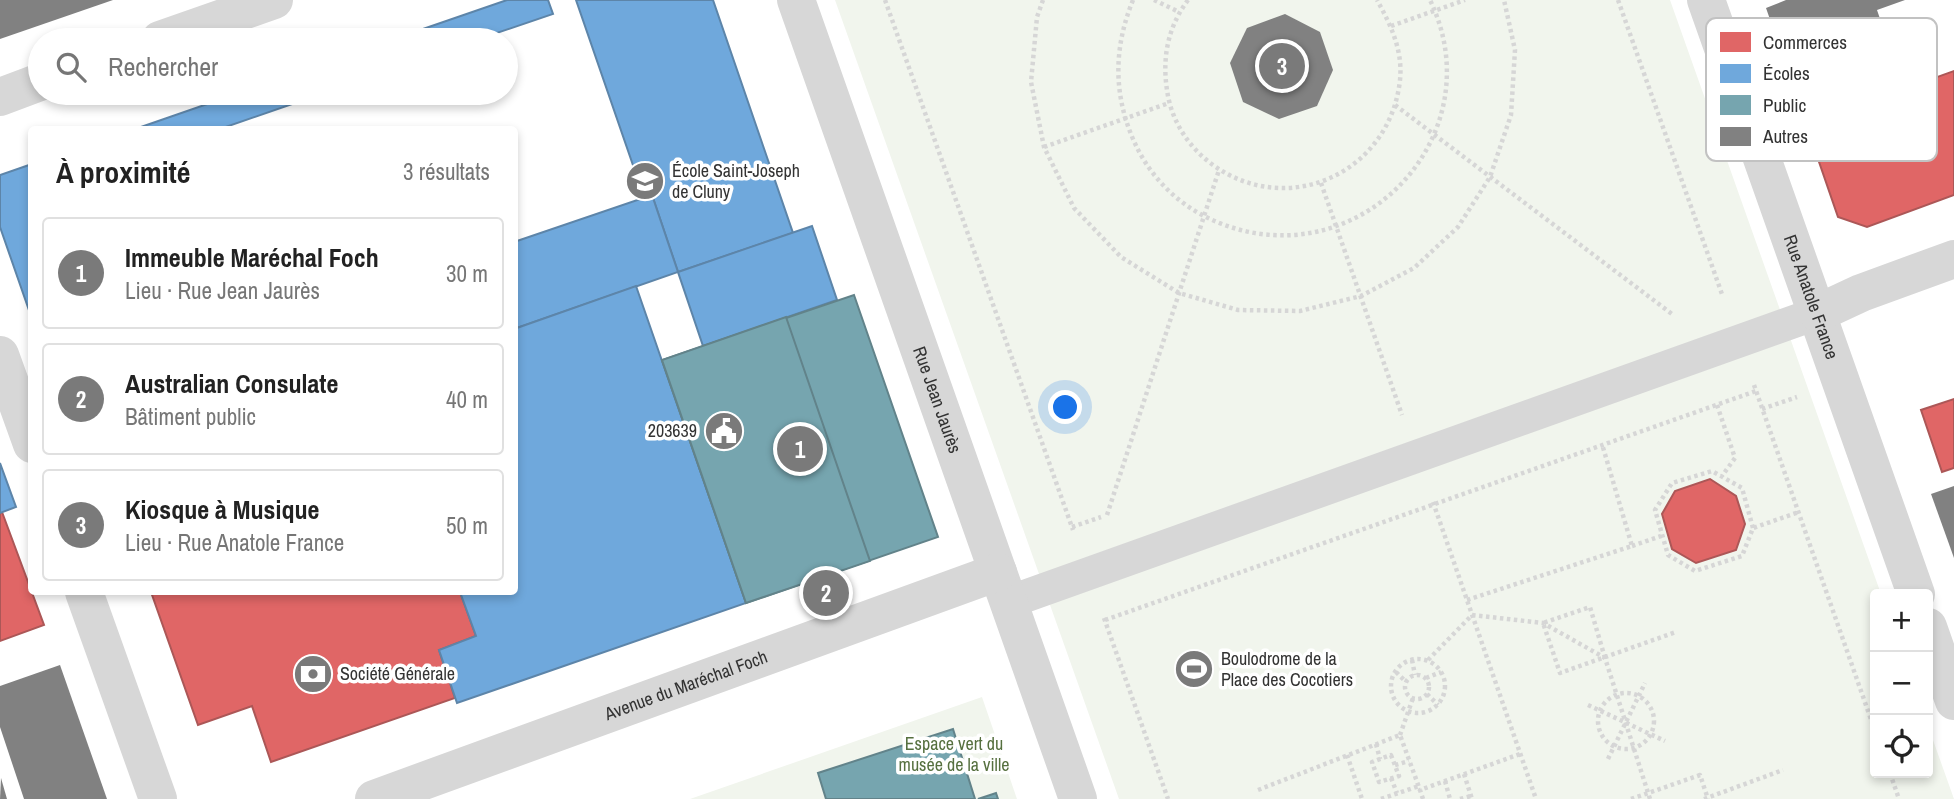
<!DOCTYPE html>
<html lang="fr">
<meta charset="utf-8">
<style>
:root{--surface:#fff;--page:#f6f6f6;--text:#222;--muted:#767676;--line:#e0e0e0;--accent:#7a7a7a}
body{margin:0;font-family:"Archivo Narrow",sans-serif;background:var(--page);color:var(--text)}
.controls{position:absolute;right:21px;bottom:21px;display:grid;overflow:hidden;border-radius:7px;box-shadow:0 4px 10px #0003}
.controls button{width:63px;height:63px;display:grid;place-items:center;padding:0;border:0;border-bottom:2px solid var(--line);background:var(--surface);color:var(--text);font:35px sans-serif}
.you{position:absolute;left:1066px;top:408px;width:24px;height:24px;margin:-18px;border:5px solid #fff;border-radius:50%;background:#1a73e8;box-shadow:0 0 0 10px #1a73e833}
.badge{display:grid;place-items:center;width:46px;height:46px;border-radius:50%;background:var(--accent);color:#fff;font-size:23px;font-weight:700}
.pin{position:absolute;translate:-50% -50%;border:4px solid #fff;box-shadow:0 2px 7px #0006}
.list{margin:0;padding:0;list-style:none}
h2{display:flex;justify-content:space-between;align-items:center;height:91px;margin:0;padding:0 28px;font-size:30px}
h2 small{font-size:23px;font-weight:400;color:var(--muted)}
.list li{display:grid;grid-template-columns:46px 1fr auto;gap:21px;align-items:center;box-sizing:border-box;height:112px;margin:0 14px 14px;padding:0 14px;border:2px solid var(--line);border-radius:7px}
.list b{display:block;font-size:26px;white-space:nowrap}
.list p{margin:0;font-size:23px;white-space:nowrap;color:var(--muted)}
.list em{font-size:23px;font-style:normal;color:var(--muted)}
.icon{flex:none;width:38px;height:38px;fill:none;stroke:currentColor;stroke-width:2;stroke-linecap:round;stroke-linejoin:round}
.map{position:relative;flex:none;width:1954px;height:799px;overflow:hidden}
.search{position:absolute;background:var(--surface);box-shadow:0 4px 10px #0003;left:28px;top:28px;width:490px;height:77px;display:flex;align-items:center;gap:18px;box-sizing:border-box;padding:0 24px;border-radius:38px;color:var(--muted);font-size:26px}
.panel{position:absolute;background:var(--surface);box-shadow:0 4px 10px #0003;left:28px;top:126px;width:490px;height:469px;border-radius:7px}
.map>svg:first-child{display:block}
.green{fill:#f1f5ed}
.shops{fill:#e06666;stroke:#ac5757;stroke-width:2}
.schools{fill:#6fa8dc;stroke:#5d85a9;stroke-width:2}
.public{fill:#76a5af;stroke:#62838a;stroke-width:2}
.building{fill:#818181}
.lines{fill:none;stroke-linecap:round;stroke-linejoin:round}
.path{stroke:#d6d6d6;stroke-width:4.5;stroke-dasharray:3.5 3.5;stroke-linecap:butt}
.lane{stroke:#d7d7d7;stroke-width:33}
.street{stroke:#d7d7d7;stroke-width:38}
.labels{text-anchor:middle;stroke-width:7;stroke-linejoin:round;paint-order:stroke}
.poi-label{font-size:18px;fill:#333;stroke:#fff;text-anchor:start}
.street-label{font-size:18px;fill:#333;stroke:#fff}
.park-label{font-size:18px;fill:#56703f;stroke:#fff}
.key{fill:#fff;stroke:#c2c2c2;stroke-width:2}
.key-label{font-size:19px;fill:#333}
</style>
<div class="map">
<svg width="1954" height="799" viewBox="0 0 1954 799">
<rect width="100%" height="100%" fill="#fff"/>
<g class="green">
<path d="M835 0H1670L1881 594H1875V773H1928V726L1954 799H1119Z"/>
<path d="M982 697 1017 799H690Z"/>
</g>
<g class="shops">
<path d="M1954 71V195L1867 227 1838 217 1806 124Z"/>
<path d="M1954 399V468L1942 472 1921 410Z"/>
<path d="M1710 479 1736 496 1745 524 1736 550 1696 563 1672 549 1662 514 1675 491Z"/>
<path d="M2 512 44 625 0 641V513Z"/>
<path d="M151 592H460L476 636 439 650 455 698 271 762 252 706 198 725Z"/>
</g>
<g class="schools">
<path d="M507 0H548L553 14 476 40H391Z"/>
<path d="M576 0H713L793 233 678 272 652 195 644 197Z"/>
<path d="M239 93H324L217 130H138V128Z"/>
<path d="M32 164V319L0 227V175Z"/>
<path d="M652 195 678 272 514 329V242Z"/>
<path d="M812 226 837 300 703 346 678 272Z"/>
<path d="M636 286 746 603 457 703 439 650 476 636 460 592H514V329Z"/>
<path d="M0 463 16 507 0 513Z"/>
</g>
<g class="public">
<path d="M854 295 938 537 746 603 662 360Z"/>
<path d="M786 317 870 561 746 603 662 360Z"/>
<path d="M953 729 975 799H826L818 773Z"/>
<path d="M996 793 998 799H978Z"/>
</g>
<g class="building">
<path d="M0 0H113L0 39Z"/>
<path d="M1786 0H1905L1877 10 1900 77 1802 111 1766 8Z"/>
<path d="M1285 14 1320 32 1333 70 1317 106 1279 119 1243 102 1230 63 1247 28Z"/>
<path d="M1954 486V558L1931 494Z"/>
<path d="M60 665 107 799H24L0 727V686Z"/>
<path d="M1 778 7 799H0Z"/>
</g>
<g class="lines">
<g class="path">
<path d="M885 0 1073 530"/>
<path d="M1043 0 1037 17 1031 82 1044 147 1074 208 1121 257 1179 293 1238 310 1300 311 1361 296 1414 268 1458 227 1490 177 1511 115 1515 50 1504 0"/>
<path d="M1133 0C1114 47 1113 92 1133 139 1150 179 1182 209 1222 224 1361 277 1495 135 1430 0"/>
<path d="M1154 0 1179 12"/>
<path d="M1188 0C1168 27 1162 57 1167 90 1171 120 1188 147 1213 165 1288 219 1390 173 1400 80 1403 51 1391 25 1377 0"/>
<path d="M1618 0 1723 297"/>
<path d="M1391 26 1465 0"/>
<path d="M1395 105 1672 314"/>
<path d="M1044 147 1169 103"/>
<path d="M1321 183 1402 415"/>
<path d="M1754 385 1875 731"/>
<path d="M1717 405 1735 458 1722 476"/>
<path d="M1762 409 1797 397"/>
<path d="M1433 502 1536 799"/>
<path d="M1107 515 1219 170"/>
<path d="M1072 527 1101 517"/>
<path d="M1753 528 1742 488 1712 471 1672 483 1655 510 1668 555 1695 571 1742 556 1753 528 1799 512"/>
<path d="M1632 546 1661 536"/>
<path d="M1467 600 1632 546 1602 444"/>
<path d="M1104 618 1168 799"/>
<path d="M1105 620 1756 391"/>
<path d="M1605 658 1590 607 1543 623 1560 673 1676 632"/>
<circle cx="1418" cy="686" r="27"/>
<path d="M1412 660 1415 675"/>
<path d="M1428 660 1472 615 1543 623 1605 658 1650 799"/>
<path d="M1396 672 1406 682"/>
<circle cx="1417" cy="687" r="12"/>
<path d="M1426 678 1441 672"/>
<circle cx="1626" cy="721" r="28"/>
<path d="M1427 694 1438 705"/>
<path d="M1588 705 1665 741"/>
<path d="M1400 735 1413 698"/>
<path d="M1376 744 1380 759"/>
<path d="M1347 755 1362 799"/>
<path d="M1391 755 1399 776 1379 782 1372 762Z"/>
<path d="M1608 759 1645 683"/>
<path d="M1395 765 1409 761"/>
<path d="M1890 773 1899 799"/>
<path d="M1464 774 1472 799"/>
<path d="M1391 778 1397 793"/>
<path d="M1445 781 1450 799"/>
<path d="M1258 790 1400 735 1420 790"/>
<path d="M1381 799 1419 786"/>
<path d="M1423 799 1420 790 1520 754"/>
<path d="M1460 799 1471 796"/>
<path d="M1631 799 1700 775 1708 799"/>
<path d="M1704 799 1783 770"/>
</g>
<path class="lane" d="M1009 602 1818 313"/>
<g class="street">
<path id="s1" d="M796 0 1078 799"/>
<path id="s2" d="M1706 0 1916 594"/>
<path d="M160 40 274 0"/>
<path d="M0 97 40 82"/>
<path d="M1818 313 1861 293 1954 259"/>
<path d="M0 355 32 444"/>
<path d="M84 592 158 799"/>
<path d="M1928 627 1954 701"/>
<path id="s3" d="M374 799 998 572"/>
</g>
</g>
<defs>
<g id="school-disc" transform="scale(2.0125)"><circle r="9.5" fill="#7a7a7a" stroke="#fff"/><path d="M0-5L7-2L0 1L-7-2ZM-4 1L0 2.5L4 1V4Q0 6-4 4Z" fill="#fff"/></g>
<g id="civic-disc" transform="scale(2.0125)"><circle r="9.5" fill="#7a7a7a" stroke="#fff"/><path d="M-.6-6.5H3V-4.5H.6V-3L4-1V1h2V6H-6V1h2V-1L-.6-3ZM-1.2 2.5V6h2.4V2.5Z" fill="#fff"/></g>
<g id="stadium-disc" transform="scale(2.0125)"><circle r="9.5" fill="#7a7a7a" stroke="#fff"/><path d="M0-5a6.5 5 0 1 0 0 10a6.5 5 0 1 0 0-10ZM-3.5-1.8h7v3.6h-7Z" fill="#fff"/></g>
<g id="bank-disc" transform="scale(2.0125)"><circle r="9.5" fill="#7a7a7a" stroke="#fff"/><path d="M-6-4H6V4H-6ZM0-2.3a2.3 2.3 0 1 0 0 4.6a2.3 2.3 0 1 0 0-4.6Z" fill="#fff"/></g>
</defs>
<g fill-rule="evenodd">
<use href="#school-disc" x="645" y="181"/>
<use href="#civic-disc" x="724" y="431"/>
<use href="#stadium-disc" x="1194" y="669"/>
<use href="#bank-disc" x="313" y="674"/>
</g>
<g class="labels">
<g class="poi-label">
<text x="672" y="177">École Saint-Joseph<tspan x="672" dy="21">de Cluny</tspan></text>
<text x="697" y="437" text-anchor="end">203639</text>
<text x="1221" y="665">Boulodrome de la<tspan x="1221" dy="21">Place des Cocotiers</tspan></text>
<text x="340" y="680">Société Générale</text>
</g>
<g class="street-label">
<text dy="6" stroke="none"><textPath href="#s2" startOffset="315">Rue Anatole France</textPath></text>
<text dy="6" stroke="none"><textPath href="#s1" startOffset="424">Rue Jean Jaurès</textPath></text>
<text dy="6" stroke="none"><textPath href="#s3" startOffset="332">Avenue du Maréchal Foch</textPath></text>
</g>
<g class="park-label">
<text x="954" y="750">Espace vert du<tspan x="954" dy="21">musée de la ville</tspan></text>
</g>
</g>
<rect x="1706" y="18" width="231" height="143" rx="10" class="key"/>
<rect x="1720" y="32" width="31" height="20" fill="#e06666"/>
<rect x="1720" y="64" width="31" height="19" fill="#6fa8dc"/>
<rect x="1720" y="95" width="31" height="20" fill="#76a5af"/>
<rect x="1720" y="127" width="31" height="19" fill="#818181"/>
<g class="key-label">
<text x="1763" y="49">Commerces</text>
<text x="1763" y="80">Écoles</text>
<text x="1763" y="112">Public</text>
<text x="1763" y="143">Autres</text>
</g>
</svg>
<div class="controls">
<button>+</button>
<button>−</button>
<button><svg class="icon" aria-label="locate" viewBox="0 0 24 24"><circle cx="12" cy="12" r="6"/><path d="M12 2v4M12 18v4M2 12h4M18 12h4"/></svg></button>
</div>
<div class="you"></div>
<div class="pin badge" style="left:800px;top:449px">1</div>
<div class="pin badge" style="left:826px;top:593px">2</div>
<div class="pin badge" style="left:1282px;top:66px">3</div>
<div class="search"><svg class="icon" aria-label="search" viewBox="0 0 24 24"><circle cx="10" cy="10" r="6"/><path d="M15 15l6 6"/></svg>Rechercher</div>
<section class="panel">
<h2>À proximité<small>3 résultats</small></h2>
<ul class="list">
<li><span class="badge">1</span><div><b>Immeuble Maréchal Foch</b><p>Lieu · Rue Jean Jaurès</p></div><em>30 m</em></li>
<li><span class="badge">2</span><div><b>Australian Consulate</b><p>Bâtiment public</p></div><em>40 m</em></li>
<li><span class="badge">3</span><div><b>Kiosque à Musique</b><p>Lieu · Rue Anatole France</p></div><em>50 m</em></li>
</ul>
</section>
</div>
